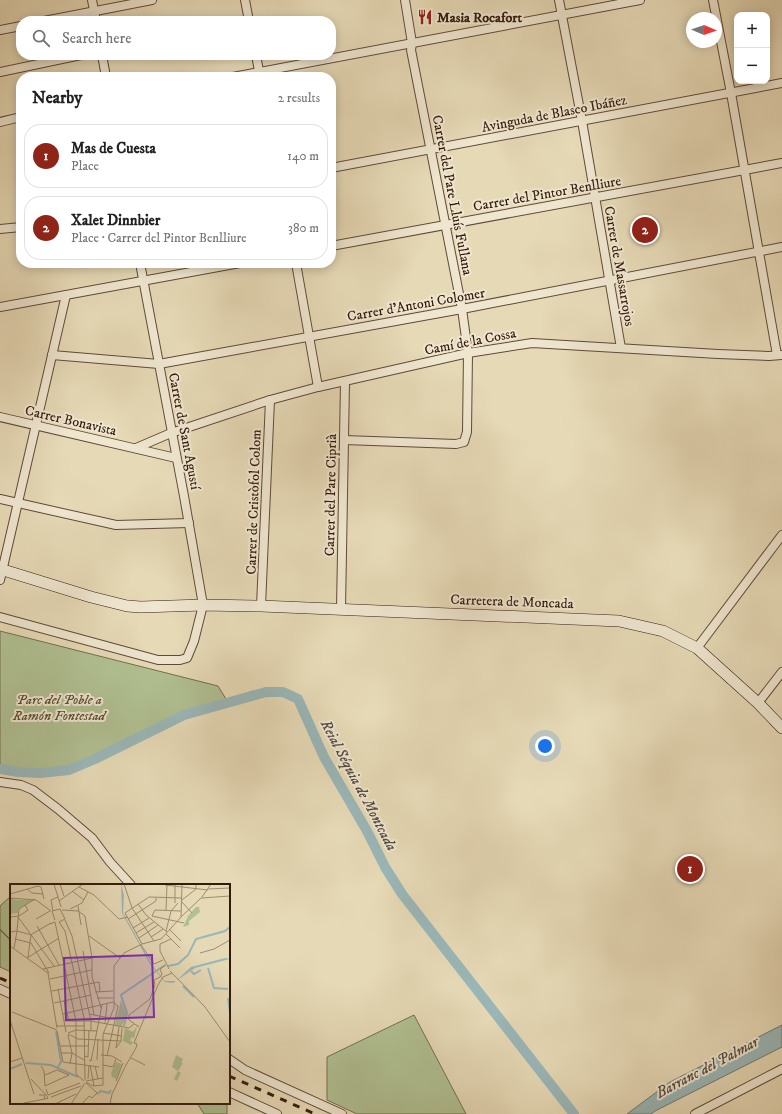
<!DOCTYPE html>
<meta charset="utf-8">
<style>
:root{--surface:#fff;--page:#f6f6f6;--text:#202124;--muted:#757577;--line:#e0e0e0;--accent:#8f2418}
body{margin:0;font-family:"IM FELL DW Pica",serif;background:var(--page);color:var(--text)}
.controls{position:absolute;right:12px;top:12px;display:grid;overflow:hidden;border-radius:8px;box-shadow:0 2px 10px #0003}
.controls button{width:36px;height:36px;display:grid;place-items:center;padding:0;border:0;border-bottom:1px solid var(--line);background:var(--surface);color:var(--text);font:20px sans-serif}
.compass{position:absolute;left:686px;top:12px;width:36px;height:36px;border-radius:50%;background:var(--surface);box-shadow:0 2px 10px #0003;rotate:92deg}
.you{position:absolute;left:545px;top:746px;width:14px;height:14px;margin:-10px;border:3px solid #fff;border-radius:50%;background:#1a73e8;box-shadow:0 0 0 6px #1a73e833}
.badge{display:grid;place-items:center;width:26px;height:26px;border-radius:50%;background:var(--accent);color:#fff;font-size:13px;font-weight:700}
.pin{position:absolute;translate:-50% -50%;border:2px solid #fff;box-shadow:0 1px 4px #0006}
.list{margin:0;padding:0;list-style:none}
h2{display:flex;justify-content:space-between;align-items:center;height:52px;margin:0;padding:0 16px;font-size:17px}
h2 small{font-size:13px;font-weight:400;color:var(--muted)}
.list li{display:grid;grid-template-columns:26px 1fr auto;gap:12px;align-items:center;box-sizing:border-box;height:64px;margin:0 8px 8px;padding:0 8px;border:1px solid var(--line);border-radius:16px}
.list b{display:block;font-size:15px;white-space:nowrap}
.list p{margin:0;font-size:13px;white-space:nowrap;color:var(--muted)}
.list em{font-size:13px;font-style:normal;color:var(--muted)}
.icon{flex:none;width:22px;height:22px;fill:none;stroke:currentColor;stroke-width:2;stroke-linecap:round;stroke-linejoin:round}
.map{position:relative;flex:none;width:782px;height:1114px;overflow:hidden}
.search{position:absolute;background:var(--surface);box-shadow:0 2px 10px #0003;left:16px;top:16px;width:320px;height:44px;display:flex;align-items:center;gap:10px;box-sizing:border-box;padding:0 14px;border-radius:16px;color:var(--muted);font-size:15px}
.panel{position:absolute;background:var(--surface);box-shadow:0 2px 10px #0003;left:16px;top:72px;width:320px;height:196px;border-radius:16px}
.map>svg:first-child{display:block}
.green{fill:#b0c092;stroke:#726e4f}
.water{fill:#9ab7b8;stroke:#717973}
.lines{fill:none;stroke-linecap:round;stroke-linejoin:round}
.canal{stroke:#9ab7b8;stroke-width:10}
.street-casing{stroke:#604a36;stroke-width:10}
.secondary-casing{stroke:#331b0c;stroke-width:12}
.street{stroke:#efe6d0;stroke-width:8}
.secondary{stroke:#efe6d0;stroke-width:11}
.rail{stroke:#331b0c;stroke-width:3;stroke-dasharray:7 7;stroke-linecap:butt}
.labels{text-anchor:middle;stroke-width:4;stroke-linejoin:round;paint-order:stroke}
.poi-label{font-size:14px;font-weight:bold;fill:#331b0c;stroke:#efe6d0;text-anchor:start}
.street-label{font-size:14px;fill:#331b0c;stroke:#efe6d0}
.park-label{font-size:14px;font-style:italic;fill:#584d34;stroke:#efe6d0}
.water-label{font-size:15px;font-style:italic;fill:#524a40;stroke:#efe6d0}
.inset-river{fill:none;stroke:#9ab7b8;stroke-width:2}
.inset-road{fill:none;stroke:#9e8d72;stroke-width:1}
.view{fill:#7b2cbf;fill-opacity:0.15;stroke:#7b2cbf;stroke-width:2}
.inset-edge{fill:none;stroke:#331b0c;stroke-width:2}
</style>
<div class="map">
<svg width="782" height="1114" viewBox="0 0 782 1114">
<rect width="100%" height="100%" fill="#e6d9b6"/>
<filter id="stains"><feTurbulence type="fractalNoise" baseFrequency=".005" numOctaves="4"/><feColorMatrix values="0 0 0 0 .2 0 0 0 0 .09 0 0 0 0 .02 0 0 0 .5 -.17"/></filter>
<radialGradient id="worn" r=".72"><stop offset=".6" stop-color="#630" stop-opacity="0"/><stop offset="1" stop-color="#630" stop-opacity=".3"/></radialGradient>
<g class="green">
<path d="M0 631 218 686 226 699 185 711 94 756 68 768 30 771 0 766Z"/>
<path d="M11 896V940L0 929V906Z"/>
<path d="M0 930 11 941V972L0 967Z"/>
<path d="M414 1015 466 1114H357L327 1100V1057Z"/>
<path d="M197 1103H227V1114H204Z"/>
</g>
<path class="water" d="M782 1025V1047L655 1111 651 1114H627L670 1082Z"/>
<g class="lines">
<path class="canal" d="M0 769 18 772 40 773 69 770 95 759 184 715 266 692H283L298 699 324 757 367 831 385 867 402 894 574 1114"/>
<g class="street-casing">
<g id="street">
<path d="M92 0 96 21"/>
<path d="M245 0 249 21"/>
<path d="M559 0 582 121 621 348"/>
<path d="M713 0 731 93 777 355"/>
<path d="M44 21 152 0"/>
<path d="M0 30 21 26"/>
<path d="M102 55 106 77"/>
<path d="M256 55 260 76"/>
<path d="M0 72 81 55"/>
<path d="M233 77 640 0"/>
<path d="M0 122 21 117"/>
<path d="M331 168 782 83"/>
<path d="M0 229 21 227"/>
<path d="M331 246 782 163"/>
<path d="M296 263 318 387"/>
<path d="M0 307 240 263"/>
<path d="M52 355 159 364 462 309 782 247"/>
<path d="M0 417 176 458"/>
<path d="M344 440 456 444 464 442 467 432 468 353 462 309 411 50 412 43 405 0"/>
<path d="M136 448 171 433 270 400 318 387 468 353 532 343 718 354 769 356 782 355"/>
<path d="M0 499 116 525 189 523"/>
<path d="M0 580 66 295"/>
<path d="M261 606 270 400"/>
<path d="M341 609 345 382"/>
<path d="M0 617 158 660H180L187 658 194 641 203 605 184 496 140 263"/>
<path d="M697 648 782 535"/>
<path d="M758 703 782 672"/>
<path d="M0 782 21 785 33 790 58 809 92 838 110 862 131 885"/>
<path d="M0 989 11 994"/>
<path d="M229 1059 245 1070 342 1114"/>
<path d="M229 1092 277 1114"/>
<path d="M695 1114 782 1069"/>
</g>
</g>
<g class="secondary-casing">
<path id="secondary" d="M0 569 91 597 127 606 141 607 203 605 261 606 619 621 663 631 697 648 758 703 782 728"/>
</g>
<use href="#street" class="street"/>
<use href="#secondary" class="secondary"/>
<g class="rail">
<path d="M0 978 11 983"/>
<path d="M229 1076 315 1114"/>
</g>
</g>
<defs>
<g id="restaurant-bare" transform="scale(1.2)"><path d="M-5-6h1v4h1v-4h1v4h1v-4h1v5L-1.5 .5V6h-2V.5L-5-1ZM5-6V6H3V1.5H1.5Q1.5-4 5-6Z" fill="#8f2418" stroke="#efe6d0" stroke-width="2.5" paint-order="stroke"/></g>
</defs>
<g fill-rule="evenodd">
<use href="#restaurant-bare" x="425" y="17"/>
</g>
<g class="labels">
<g class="poi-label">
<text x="437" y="22">Masia Rocafort</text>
</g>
<g class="street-label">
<text transform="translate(554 113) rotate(-11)" y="5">Avinguda de Blasco Ibáñez</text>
<text transform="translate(547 193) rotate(-10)" y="5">Carrer del Pintor Benlliure</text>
<text transform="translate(453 195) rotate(79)" y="5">Carrer del Pare Lluís Fullana</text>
<text transform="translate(620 266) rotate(80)" y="5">Carrer de Massarrojos</text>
<text transform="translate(416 304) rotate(-10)" y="5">Carrer d'Antoni Colomer</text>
<text transform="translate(470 341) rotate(-11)" y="5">Camí de la Cossa</text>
<text transform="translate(71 420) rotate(13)" y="5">Carrer Bonavista</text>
<text transform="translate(185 431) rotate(79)" y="5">Carrer de Sant Agustí</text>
<text transform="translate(330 495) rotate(-89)" y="5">Carrer del Pare Ciprià</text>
<text transform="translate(253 502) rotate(-88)" y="5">Carrer de Cristòfol Colom</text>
<text transform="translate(512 601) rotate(2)" y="5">Carretera de Moncada</text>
</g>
<g class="park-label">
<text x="59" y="704">Parc del Poble a<tspan x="59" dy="16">Ramón Fontestad</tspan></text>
</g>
<g class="water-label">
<text transform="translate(359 785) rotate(62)" y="5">Reial Séquia de Montcada</text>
<text transform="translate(707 1067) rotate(-28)" y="5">Barranc del Palmar</text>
</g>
</g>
<g transform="translate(10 884)">
<rect width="220" height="220" fill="#e6d9b6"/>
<path d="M0 14 6 16H24L8 25V29L0 30ZM186 23H189L190 28 179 37V41L173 43 178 32ZM111 116 117 132 111 143 105 141ZM127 142 124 154 121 153 120 157 123 158 121 161 113 157 115 144 123 148ZM166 171 173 175 171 178 173 179 168 187 171 189 167 197 164 195 168 187 162 183ZM106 178 112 180 106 195 102 193 101 189Z" fill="#b0c092"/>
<path d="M111 0 114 11 113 29 142 81 155 97H166L181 83 215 74 220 75 185 84 163 99 155 98 140 80 112 29Z" fill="#9ab7b8"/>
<path class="inset-river" d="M158 82 168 80 178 71 186 55 215 47 220 43M198 84 204 104 218 105M181 87 184 90 191 86M173 102 184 113M218 114 220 129M114 142 117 129 111 111 155 81M46 147 51 178 48 183M16 179 41 181 68 193M0 185 12 180M87 210 91 207 99 209 101 206"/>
<path class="inset-road" d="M44 0 51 23M50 0 54 12M114 0 122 24 144 57M135 0H150M165 0V19M155 1 198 6M69 3 84 11 109 35 118 33M17 5 22 9 33 10M198 5 220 4M62 7 74 16M0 10 28 2 31 3 34 15M192 13 201 0M0 14 26 16 41 27M191 14 220 12M172 16 186 5V0M49 17 73 0M172 18 182 29M128 20 136 31 157 48M68 22 71 41M60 25 72 19 78 8M52 26 68 27 75 32 82 74V93L91 124M156 26 157 1M43 27 41 16 48 13M171 27 145 26 142 32 174 39M172 32 191 14M0 33 9 32 18 26 15 21M8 33 44 82M171 33 172 0M26 35 40 27M118 35 146 17V14M45 36 42 27 50 25 55 35 49 38M55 36 62 52 81 137 119 144 124 140M49 38 55 47 74 134 75 196M40 40 45 38 66 137V190L74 197M27 42 49 81M123 44 139 34M160 46 171 57M156 47 161 27 168 19M0 48 7 47 4 64M126 49 144 38M22 50 41 39M156 50 170 64M22 51 7 47 9 25 25 15M79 52 110 74M141 53 153 45M129 54 148 41M5 55 21 59 39 89M132 60 115 29 139 13 172 14M132 60 151 55 172 32M150 60V67L159 85M150 60 161 55M131 61 144 80 153 76M0 62 38 89 47 144M73 67 84 131M190 69 204 65 220 56M18 73 21 51M17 74 49 54M33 85 82 74M160 87 195 123 220 158M40 95 82 86M48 105 56 148M42 107 89 98 90 108M85 108 103 107M87 114H103M54 117 59 137M44 119 81 111M2 128 47 146M53 130 103 118M79 130 105 135M0 136 24 210M54 137H81V146M95 140 97 120M47 142H75M129 143 119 136V131L140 115 145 101 144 96 150 93 152 90 150 85 156 81M47 147 53 178 89 183M58 149 66 146 87 147M93 149 112 152M58 150 68 155 111 157M58 151 62 169 60 180M50 162H78M106 164 111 157 112 144M106 164 109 143M51 169H62L74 176M91 171 102 172 112 178M74 172 78 173 79 146M97 172 108 122 103 118M121 174 135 181M79 176 81 177 92 121M87 176 88 155M0 178 12 174M80 181 84 202M93 181 103 183 106 175M116 181 126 164 127 160 124 159 148 101 153 93 162 89M31 182 34 187 35 202M85 182 88 195M35 191 47 186 59 191 35 202M21 195 36 211M78 195 79 181M76 197 93 194M106 197 113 179M76 198 83 202 93 201V150L104 124V82L114 69 132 60M36 205 38 211 70 199M29 211H36L38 214 35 215 34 212M41 213 71 202M14 219 35 215M45 220 66 210M61 220 75 199M72 220 79 212 82 214 87 209 76 199M100 220 102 210 116 181"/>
<path class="view" d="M142 71 144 133 56 136 54 74Z"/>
<rect width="220" height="220" class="inset-edge"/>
</g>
<rect width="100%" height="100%" filter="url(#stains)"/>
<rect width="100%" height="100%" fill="url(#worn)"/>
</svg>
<div class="controls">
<button>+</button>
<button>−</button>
</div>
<svg class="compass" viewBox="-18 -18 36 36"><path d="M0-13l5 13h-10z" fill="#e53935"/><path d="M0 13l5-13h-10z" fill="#757577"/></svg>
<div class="you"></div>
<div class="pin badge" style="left:690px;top:869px">1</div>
<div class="pin badge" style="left:645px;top:230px">2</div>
<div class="search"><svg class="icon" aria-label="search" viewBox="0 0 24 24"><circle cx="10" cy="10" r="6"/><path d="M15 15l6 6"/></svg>Search here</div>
<section class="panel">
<h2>Nearby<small>2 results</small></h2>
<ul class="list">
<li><span class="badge">1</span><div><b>Mas de Cuesta</b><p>Place</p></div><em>140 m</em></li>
<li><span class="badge">2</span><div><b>Xalet Dinnbier</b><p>Place · Carrer del Pintor Benlliure</p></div><em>380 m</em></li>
</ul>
</section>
</div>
